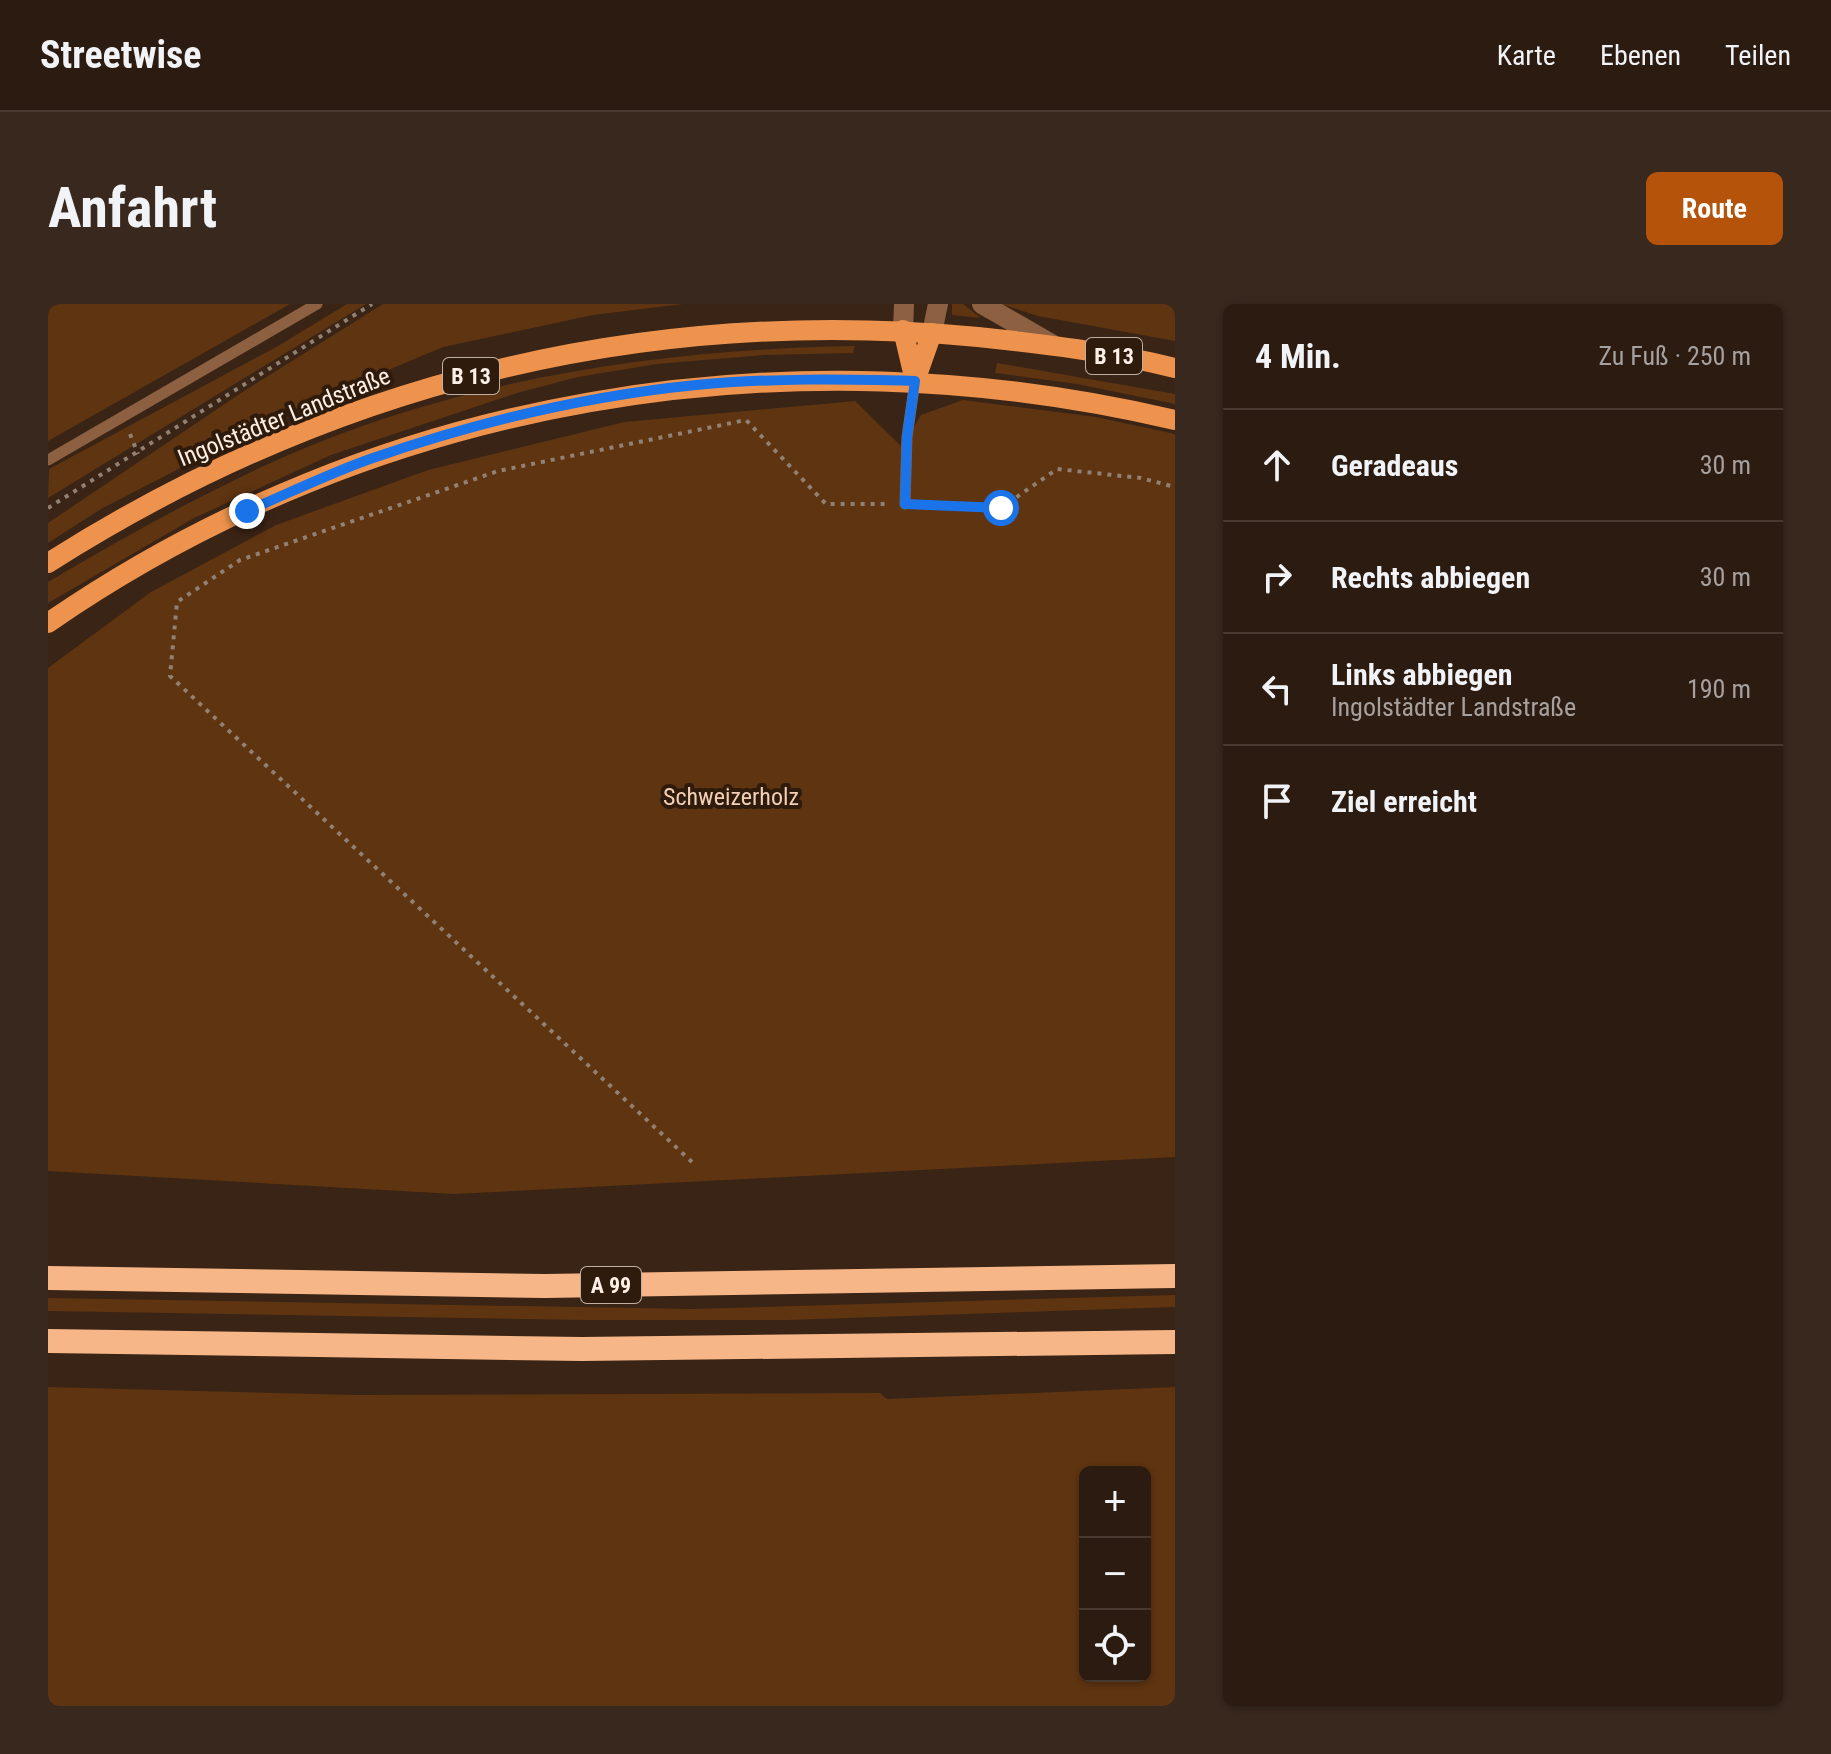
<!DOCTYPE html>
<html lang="de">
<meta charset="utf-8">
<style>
:root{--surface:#2c1b10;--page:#38281e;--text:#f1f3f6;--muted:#a6a19f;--line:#483930;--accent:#b45309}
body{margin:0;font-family:"Roboto Condensed",sans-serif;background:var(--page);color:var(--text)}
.controls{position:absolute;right:24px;bottom:24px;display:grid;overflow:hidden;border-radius:12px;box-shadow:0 2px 6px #0004}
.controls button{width:72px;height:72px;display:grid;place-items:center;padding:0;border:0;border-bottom:2px solid var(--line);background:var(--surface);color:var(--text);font:40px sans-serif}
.stop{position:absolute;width:24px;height:24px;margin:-18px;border:6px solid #1a73e8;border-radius:50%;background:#fff}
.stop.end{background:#1a73e8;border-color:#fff;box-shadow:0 2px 8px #0008}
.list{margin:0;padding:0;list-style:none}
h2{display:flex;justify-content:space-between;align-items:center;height:104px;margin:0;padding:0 32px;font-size:34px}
h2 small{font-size:26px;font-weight:400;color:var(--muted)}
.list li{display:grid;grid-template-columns:52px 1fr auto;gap:24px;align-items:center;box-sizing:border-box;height:112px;padding:0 32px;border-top:2px solid var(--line)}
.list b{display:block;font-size:30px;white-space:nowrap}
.list p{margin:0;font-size:26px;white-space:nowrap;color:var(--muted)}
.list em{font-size:26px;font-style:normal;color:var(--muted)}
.icon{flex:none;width:44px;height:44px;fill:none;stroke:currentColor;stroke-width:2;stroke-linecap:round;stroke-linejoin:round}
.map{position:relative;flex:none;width:1127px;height:1402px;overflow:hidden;border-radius:12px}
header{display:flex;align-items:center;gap:48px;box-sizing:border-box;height:112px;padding:0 40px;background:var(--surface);border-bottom:2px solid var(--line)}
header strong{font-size:38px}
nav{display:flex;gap:44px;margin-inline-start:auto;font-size:28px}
.intro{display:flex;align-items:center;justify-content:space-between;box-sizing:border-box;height:192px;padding:0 48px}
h1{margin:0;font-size:56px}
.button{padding:20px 36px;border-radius:12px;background:var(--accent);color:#fff;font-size:28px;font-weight:700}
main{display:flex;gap:48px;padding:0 48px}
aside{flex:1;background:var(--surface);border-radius:12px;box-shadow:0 2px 6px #0004}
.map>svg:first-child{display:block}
.green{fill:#5e3411;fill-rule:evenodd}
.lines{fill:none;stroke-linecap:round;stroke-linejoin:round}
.path{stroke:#928073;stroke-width:4;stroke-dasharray:4 6;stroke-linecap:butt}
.lane{stroke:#8c6040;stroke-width:11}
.street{stroke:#8c6040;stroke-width:20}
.primary{stroke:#ee934d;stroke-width:20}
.highway{stroke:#f7b687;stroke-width:24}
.route{stroke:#1a73e8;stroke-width:10}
.labels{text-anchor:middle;stroke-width:8;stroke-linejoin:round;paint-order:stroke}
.shield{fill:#2f1b0b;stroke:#c0b0a4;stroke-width:2}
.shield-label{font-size:22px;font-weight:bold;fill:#fef0e6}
.street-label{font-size:24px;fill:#fef0e6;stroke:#2f1b0b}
.park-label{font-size:24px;fill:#f3cfb6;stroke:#2f1b0b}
</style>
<header>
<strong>Streetwise</strong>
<nav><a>Karte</a><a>Ebenen</a><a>Teilen</a></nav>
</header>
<div class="intro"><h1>Anfahrt</h1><a class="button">Route</a></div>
<main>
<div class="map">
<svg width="1127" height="1402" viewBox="0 0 1127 1402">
<rect width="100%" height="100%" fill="#3a2415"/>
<g class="green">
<path d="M0 0H242L0 137Z"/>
<path d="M299 0H318L0 194 1 165 230 42Z"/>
<path d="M335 0H635L545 11 395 43 243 107 53 205 0 239V219L193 89Z"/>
<path d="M904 0H915L933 14 904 11Z"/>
<path d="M953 0H1127V37L990 12Z"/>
<path d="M807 42 805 49 716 51 609 60 530 73 469 89 283 151 146 214 0 299V278C102 218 207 159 320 120 477 66 641 45 807 42Z"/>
<path d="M949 59 1127 90V100L1029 80 947 69Z"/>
<path d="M915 96 1048 113 1127 130V853L406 890 0 867V364L103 288 228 221 380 166 576 118 807 97 854 143 873 111Z"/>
<path d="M1127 991V1003L740 1016H538L0 1007V994L644 1005Z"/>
<path d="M0 1083 306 1091 832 1089 839 1095 1127 1083V1402H0ZM1097 1168V1372H1037V1168Z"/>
</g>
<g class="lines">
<g class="path">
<path d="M82 130 90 150"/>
<path d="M872 200 953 204 1009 165 1093 174 1127 183"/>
<path d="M0 204 324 0"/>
<path d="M644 858 122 372 129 298 192 256 450 167 698 116 778 200H839"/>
</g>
<g class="lane">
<path d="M0 156 269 0"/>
<path d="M857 200 859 133 867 77"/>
</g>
<g class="street">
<path d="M934 0 1005 41"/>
<path d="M855 26 856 0"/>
<path d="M884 29 890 0"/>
</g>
<g class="primary">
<path d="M855 26 867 77"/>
<path d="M867 77 884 29"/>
<path d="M0 259C283 79 595 1 930 33 996 40 1063 48 1127 64"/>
<path d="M0 319C328 92 741 25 1127 116"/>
</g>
<g class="highway">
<path d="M0 974 497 982 1127 972"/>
<path d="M0 1037 534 1045 1127 1038"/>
</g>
</g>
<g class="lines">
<path class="route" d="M199 207C239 190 280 170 322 155 426 119 538 92 648 81 721 74 794 75 867 77L859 133 857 200 953 204"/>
</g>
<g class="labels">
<g class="shield">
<rect x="1038" y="34" width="56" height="36" rx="6"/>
<rect x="395" y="54" width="56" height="36" rx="6"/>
<rect x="533" y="963" width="60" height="36" rx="6"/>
</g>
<g class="shield-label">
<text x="1066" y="60">B 13</text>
<text x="423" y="80">B 13</text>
<text x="563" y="989">A 99</text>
</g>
<g class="street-label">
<text transform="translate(236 113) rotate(-22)" y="8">Ingolstädter Landstraße</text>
</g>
<g class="park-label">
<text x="683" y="501">Schweizerholz</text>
</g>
</g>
</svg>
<div class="controls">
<button>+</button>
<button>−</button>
<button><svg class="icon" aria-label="locate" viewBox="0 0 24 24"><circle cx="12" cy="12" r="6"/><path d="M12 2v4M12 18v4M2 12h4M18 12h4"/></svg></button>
</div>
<div class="stop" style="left:953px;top:204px"></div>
<div class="stop end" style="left:199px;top:207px"></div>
</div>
<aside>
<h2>4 Min.<small>Zu Fuß · 250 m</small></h2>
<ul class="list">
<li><svg class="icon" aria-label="ahead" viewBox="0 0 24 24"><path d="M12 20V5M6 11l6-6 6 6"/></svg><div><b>Geradeaus</b></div><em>30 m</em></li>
<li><svg class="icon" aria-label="right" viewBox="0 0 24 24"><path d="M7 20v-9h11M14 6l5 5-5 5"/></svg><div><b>Rechts abbiegen</b></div><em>30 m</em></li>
<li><svg class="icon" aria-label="left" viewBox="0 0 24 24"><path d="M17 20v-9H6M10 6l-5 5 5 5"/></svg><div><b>Links abbiegen</b><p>Ingolstädter Landstraße</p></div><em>190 m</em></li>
<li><svg class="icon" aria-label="arrive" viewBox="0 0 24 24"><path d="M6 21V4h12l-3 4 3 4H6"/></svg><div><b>Ziel erreicht</b></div></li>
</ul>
</aside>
</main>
